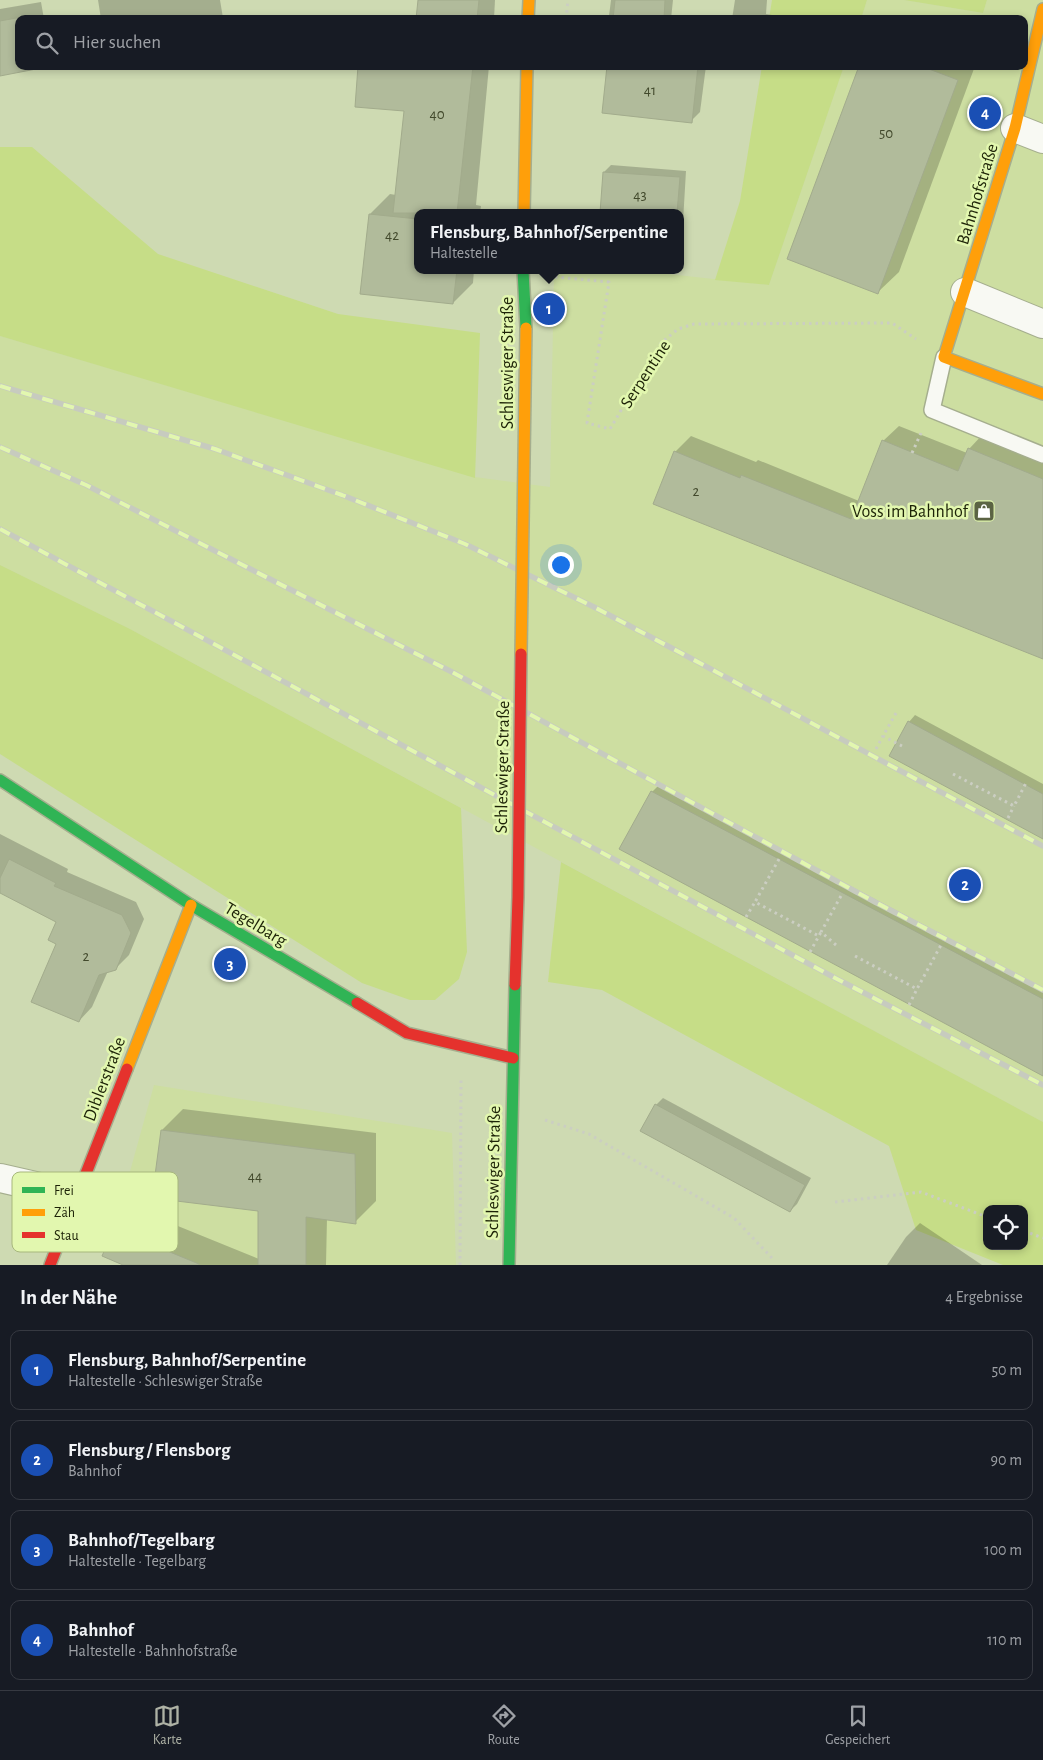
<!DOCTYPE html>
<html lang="de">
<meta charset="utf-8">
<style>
:root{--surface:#171b24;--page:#20242c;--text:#f1f3f6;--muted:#9ea1a6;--line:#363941;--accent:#aeb2a5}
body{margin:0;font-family:"Alegreya Sans",sans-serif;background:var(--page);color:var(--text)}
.controls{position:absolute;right:15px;bottom:15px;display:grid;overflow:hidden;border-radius:10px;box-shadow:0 2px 8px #0003}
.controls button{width:45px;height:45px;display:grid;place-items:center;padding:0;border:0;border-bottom:1px solid var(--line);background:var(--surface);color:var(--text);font:25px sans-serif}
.you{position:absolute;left:560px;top:564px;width:18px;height:18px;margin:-12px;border:4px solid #fff;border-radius:50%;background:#1a73e8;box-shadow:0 0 0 8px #1a73e833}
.badge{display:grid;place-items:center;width:32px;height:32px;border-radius:50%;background:var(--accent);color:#fff;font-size:16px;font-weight:700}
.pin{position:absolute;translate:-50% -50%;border:2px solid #fff;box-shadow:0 1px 5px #0006}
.popup{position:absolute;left:414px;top:209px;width:270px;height:65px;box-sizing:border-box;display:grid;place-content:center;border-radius:10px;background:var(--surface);filter:drop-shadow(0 1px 4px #0005);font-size:16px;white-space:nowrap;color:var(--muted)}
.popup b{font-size:19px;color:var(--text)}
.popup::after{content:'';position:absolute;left:50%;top:100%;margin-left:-10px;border:10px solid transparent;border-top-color:var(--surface)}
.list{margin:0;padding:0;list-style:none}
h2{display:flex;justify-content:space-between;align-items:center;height:65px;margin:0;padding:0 20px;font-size:21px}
h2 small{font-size:16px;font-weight:400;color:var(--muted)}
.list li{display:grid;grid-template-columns:32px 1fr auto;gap:15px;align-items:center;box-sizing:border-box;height:80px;margin:0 10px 10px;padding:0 10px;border:1px solid var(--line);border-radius:10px}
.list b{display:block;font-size:19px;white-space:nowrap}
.list p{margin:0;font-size:16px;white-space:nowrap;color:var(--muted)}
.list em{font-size:16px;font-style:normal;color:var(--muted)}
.icon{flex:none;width:28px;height:28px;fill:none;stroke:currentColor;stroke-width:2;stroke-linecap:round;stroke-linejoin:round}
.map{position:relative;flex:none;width:1043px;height:1265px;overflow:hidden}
.search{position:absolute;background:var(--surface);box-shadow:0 2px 8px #0003;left:15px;right:15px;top:15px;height:55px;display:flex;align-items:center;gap:12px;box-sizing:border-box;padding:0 18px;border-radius:10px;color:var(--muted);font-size:19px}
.sheet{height:425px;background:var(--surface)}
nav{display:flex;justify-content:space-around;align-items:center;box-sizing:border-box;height:70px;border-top:1px solid var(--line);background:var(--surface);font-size:14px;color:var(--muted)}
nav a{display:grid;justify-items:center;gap:2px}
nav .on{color:var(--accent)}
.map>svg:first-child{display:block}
.built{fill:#cddea1}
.green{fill:#c6dd87;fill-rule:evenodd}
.shadow{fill:#0003}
.building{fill:#b1bb9b;stroke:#a2ab8c}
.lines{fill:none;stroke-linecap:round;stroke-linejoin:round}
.lane-casing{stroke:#a5ae8e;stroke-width:18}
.street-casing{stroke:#a5ae8e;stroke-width:30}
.fast-casing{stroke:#a5ae8e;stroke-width:14}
.slow-casing{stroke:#a5ae8e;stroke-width:14}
.jam-casing{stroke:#a5ae8e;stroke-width:14}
.path{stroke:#cbcec2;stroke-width:3;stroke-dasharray:2.5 4;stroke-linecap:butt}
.lane{stroke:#f8f9f3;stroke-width:15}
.street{stroke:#f8f9f3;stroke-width:28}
.fast{stroke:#30b455;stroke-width:11}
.slow{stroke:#ff9f0a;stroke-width:11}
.jam{stroke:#e5322d;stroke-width:11}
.rail-casing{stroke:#c7cbbf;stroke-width:5.5}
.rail{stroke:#e2f7af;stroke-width:4;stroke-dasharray:11;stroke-linecap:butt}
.slow-bridge-casing{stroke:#a5ae8e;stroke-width:14;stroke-linecap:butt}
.jam-bridge-casing{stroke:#a5ae8e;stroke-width:14;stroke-linecap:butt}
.slow-bridge{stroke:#ff9f0a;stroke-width:11}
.jam-bridge{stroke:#e5322d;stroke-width:11}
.labels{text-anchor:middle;stroke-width:5;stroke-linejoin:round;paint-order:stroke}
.number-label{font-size:15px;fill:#42492c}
.street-label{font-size:18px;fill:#1d2307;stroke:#e2f7af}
.poi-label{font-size:18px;fill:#1d2307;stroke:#e2f7af;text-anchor:end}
.key{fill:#e2f7af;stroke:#a7b77d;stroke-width:1}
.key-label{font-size:14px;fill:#1d2307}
</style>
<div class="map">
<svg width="1043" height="1265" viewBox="0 0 1043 1265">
<rect width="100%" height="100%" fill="#cedab2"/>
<g class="built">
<path d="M867 0H904L983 13 987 0H1043V1122L130 629 0 565V336L475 477 550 487 554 270H631L769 285 844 66H1024V19H861Z"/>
<path d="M154 1085 452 1133 456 1265H201L114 1229Z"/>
</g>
<g class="green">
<path d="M772 0H867L861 19H769Z"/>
<path d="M904 0H987L983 13Z"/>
<path d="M762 66H844L769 285 715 280 740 201Z"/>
<path d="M0 147H32L158 254 338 314 480 333 475 478 0 336Z"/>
<path d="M0 565 130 629 461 808 467 952 459 979 435 1000H410L362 983 0 754Z"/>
<path d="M561 862 1043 1122V1265H1003L916 1230 889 1146 602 990 548 982ZM987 1209H1024V1246H987Z"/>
</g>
<g class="shadow">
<path d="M98 0H220L223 18 101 19Z"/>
<path d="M419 0H495L494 19H417Z"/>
<path d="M611 0H673L671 19H614V16H609Z"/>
<path d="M735 0H767L766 14 772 15 771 19H732Z"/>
<path d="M41 2 44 19H19V66H38L36 68 0 74V9Z"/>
<path d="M359 66H489L476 205 481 206 480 213H418V270H474L473 283 453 303 362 293 370 214 390 194 396 195 406 110Z"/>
<path d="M608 66H706L700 112 691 121Z"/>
<path d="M860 66H975L899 272 878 292Z"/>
<path d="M611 165 686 171 683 222 680 225V213H601L604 172Z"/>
<path d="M899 426 967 453 969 449 984 433 1043 457V657L675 452 691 436 756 462 758 460 859 501 883 441Z"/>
<path d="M915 715 1043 784V837L909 722Z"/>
<path d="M659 785 1043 988V1074L652 792Z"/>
<path d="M0 834 68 869 67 872 136 902 144 919 129 955 115 969 108 971 92 1007 79 1021 57 943V922L0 892Z"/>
<path d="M663 1098 811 1178 797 1204 790 1211 656 1105Z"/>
<path d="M183 1109 376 1133V1201L355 1222 327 1218 326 1265H127L115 1230 136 1209 259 1259V1210L162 1130Z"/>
<path d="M920 1223 982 1265H887L906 1237Z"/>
</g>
<g class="building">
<path d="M418 0H479L477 19H416Z"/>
<path d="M615 0H665L664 19H613Z"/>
<path d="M27 16V19H19V66H36V69L0 76V21Z"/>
<path d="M358 66H473L457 213H393L404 111 355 107Z"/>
<path d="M607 66H698L692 123 602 113Z"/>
<path d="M859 66H921L958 80 878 294 787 259Z"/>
<path d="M603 172 680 177 677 213H600Z"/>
<path d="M369 214 418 219V270H457L453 304 360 294Z"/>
<path d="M882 440 958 471 968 448 1043 479V659L653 504 674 451 740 478 741 475 851 519Z"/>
<path d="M908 721 1043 794V839L889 756Z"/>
<path d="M651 791 1043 999V1076L619 849Z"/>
<path d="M9 859 56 883 54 886 122 915 131 933 116 970 99 975 79 1022 31 1002 56 944 48 940 56 922 0 893V878Z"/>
<path d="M655 1104 805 1185 790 1212 640 1131Z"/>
<path d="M161 1130 355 1154 356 1224 306 1217V1265H258V1211L152 1198Z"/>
<path d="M114 1229 199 1264V1265H123L102 1256Z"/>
</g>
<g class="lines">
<g class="lane-casing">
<path id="lane" d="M944 357 932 410 1043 455"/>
</g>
<g class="street-casing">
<g id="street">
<path d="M1015 128 1043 139"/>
<path d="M965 292 1043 324"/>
<path d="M0 1178 79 1196"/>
</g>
</g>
<g class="fast-casing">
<g id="fast">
<path d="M523 270 526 328"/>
<path d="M0 780 191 905 357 1003"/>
<path d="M509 1265 515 985"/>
</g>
</g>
<g class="slow-casing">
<g id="slow">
<path d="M1043 9 1015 128 944 357 1043 394"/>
<path d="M528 19 529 0"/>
<path d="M524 213 527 66"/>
<path d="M127 1069 191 905"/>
</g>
</g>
<g class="jam-casing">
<g id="jam">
<path d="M357 1003 407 1033 513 1058"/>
<path d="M50 1265 127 1069"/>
</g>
</g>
<g class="path">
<path d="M566 19 568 0"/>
<path d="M555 277 609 282 587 423 610 429 661 343 678 329 694 324 892 323 916 339"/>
<path d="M912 453 921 433"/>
<path d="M896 713 883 736 902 746"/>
<path d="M876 749 883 736"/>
<path d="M953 774 1014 806 1026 783"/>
<path d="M1008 818 1014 806"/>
<path d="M779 859 755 902 817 935"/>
<path d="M746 917 755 902"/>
<path d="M836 945 821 932 842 894"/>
<path d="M810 952 821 932"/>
<path d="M855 956 917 989 941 945"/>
<path d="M909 1005 917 989"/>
<path d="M545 1120 589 1134 734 1218 772 1258"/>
<path d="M835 1202 921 1192 987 1217"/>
<path d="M1024 1231 1043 1238"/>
<path d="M460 1265 461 1080"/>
</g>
<use href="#lane" class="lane"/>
<use href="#street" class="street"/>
<use href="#fast" class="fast"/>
<use href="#slow" class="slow"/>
<use href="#jam" class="jam"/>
<g class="rail-casing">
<g id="rail">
<path d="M0 386 215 449 342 495 465 544 594 607 681 653 897 769 1043 846"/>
<path d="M0 447 86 485 452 672 875 902 1043 990"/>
<path d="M0 529 837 979 1043 1085"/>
</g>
</g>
<use href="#rail" class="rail"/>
<g class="slow-bridge-casing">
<path id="slow-bridge" d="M521 654 526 328"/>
</g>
<g class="jam-bridge-casing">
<path id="jam-bridge" d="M515 985 518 897 521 654"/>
</g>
<use href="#slow-bridge" class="slow-bridge"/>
<use href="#jam-bridge" class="jam-bridge"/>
</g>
<defs>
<g id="shop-square" transform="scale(1.125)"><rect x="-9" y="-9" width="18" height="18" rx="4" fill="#5b6343" stroke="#e2f7af"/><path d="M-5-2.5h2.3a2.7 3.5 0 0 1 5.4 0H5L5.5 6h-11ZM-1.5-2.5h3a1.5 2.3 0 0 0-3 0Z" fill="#fff"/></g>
</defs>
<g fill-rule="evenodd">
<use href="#shop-square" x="984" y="511"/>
</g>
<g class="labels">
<g class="number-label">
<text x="650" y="95">41</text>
<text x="437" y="119">40</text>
<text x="886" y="138">50</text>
<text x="640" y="200">43</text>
<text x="392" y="240">42</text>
<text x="696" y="496">2</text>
<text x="86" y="961">2</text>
<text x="255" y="1181">44</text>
</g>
<g class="street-label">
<text transform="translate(977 194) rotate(-73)" y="6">Bahnhofstraße</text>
<text transform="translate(507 363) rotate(-90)" y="6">Schleswiger Straße</text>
<text transform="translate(645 374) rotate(-57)" y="6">Serpentine</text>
<text transform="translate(502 767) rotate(-89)" y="6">Schleswiger Straße</text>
<text transform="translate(256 924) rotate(31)" y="6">Tegelbarg</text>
<text transform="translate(104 1079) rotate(-69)" y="6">Diblerstraße</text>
<text transform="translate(493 1172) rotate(-89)" y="6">Schleswiger Straße</text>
</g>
<g class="poi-label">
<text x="968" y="517">Voss im Bahnhof</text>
</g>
</g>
<rect x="12" y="1172" width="166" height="80" rx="8" class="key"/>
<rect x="22" y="1187" width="23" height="6" fill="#30b455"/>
<rect x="22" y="1209" width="23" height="7" fill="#ff9f0a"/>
<rect x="22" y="1232" width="23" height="6" fill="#e5322d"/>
<g class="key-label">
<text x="54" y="1195">Frei</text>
<text x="54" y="1217">Zäh</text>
<text x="54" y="1240">Stau</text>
</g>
</svg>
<div class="controls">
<button><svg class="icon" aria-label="locate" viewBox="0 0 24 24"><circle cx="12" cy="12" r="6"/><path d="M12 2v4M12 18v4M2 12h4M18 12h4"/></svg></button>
</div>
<div class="you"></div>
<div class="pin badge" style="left:549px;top:309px;background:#1a4fb4">1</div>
<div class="popup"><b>Flensburg, Bahnhof/Serpentine</b>Haltestelle</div>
<div class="pin badge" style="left:965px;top:885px;background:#1a4fb4">2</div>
<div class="pin badge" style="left:230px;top:964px;background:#1a4fb4">3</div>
<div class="pin badge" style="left:985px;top:113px;background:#1a4fb4">4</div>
<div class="search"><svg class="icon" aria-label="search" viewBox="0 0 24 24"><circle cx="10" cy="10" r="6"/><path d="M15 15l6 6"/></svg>Hier suchen</div>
</div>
<section class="sheet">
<h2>In der Nähe<small>4 Ergebnisse</small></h2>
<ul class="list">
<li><span class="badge" style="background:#1a4fb4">1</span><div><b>Flensburg, Bahnhof/Serpentine</b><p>Haltestelle · Schleswiger Straße</p></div><em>50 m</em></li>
<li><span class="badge" style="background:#1a4fb4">2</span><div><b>Flensburg / Flensborg</b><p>Bahnhof</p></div><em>90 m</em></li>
<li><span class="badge" style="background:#1a4fb4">3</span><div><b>Bahnhof/Tegelbarg</b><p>Haltestelle · Tegelbarg</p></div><em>100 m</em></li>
<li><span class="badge" style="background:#1a4fb4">4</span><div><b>Bahnhof</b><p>Haltestelle · Bahnhofstraße</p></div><em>110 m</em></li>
</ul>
</section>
<nav>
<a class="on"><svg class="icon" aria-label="map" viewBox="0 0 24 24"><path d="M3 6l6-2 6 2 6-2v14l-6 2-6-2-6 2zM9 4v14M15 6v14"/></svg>Karte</a>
<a><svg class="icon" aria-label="directions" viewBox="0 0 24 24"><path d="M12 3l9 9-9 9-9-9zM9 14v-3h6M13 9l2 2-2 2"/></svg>Route</a>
<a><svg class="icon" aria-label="saved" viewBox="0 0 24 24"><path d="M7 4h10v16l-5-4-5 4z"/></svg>Gespeichert</a>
</nav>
